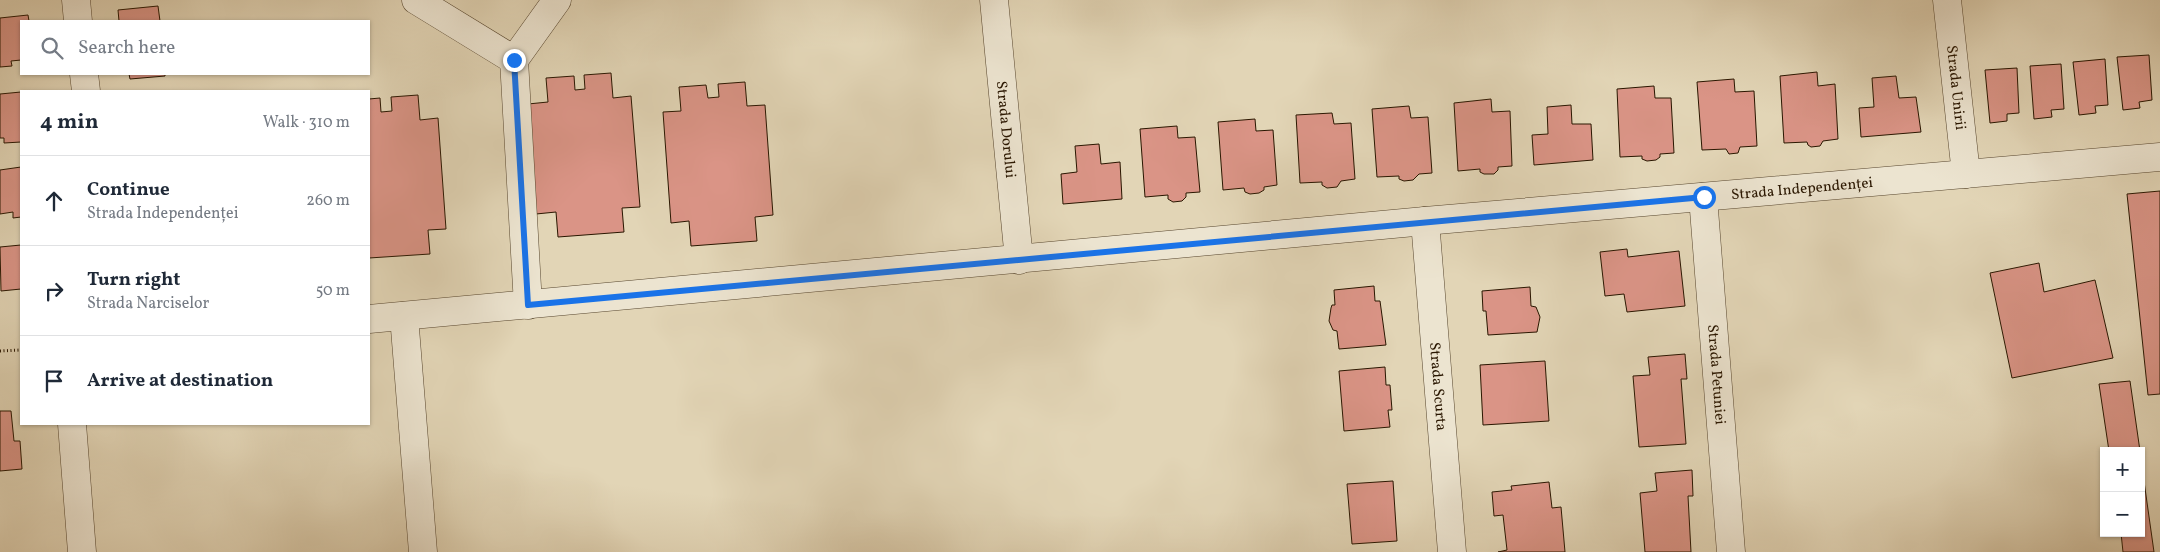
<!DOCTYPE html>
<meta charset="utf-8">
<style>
:root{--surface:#fff;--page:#f6f6f7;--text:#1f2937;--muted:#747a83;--line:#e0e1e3}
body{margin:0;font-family:Vollkorn,serif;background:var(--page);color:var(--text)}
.controls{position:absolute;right:15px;bottom:15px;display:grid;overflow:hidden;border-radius:0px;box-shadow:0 1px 4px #0004}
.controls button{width:45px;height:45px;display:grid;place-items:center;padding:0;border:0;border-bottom:1px solid var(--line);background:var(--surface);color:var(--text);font:25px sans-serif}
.stop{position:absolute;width:15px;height:15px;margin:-11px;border:4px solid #1a73e8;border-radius:50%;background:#fff}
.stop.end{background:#1a73e8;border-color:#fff;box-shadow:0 1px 5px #0008}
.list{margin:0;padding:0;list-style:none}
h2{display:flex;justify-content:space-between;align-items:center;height:65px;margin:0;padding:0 20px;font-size:21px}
h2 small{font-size:16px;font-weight:400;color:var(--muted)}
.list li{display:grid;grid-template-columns:32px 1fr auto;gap:15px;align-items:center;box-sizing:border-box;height:90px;padding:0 20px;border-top:1px solid var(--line)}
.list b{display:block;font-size:19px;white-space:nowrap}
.list p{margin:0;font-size:16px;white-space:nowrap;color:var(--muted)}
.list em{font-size:16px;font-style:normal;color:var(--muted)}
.icon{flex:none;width:28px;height:28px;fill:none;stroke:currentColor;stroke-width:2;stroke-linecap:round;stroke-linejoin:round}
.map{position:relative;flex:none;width:2160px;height:552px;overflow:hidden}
.search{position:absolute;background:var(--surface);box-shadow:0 1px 4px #0004;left:20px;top:20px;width:350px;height:55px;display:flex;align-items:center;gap:12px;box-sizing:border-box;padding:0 18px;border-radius:0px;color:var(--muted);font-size:19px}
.panel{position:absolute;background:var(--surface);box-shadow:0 1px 4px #0004;left:20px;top:90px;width:350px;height:335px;border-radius:0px}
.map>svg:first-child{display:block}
.building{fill:#da9486;stroke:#291600}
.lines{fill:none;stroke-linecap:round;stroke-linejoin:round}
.minor-casing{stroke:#57462e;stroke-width:29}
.path{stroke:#291600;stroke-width:3;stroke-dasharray:1 2.5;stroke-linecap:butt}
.minor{stroke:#ece4d0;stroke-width:28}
.route{stroke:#1a73e8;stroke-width:6}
.labels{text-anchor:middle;stroke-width:4;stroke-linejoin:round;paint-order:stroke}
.street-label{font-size:15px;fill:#291600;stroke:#ece4d0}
</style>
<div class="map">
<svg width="2160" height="552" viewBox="0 0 2160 552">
<rect width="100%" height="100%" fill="#e2d5b6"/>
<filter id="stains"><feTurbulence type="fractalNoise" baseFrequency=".004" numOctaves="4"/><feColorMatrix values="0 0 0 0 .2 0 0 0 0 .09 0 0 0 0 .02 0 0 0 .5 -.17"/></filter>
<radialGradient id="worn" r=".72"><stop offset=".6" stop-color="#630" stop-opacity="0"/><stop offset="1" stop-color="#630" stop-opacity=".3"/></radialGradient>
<g class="building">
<path d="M158 6 160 21H119L118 10Z"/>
<path d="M28 15 29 21H21V60L11 61 12 66 0 67V18Z"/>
<path d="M2149 55 2152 100 2139 102 2140 108 2123 110 2117 57Z"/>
<path d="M2105 59 2108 105 2095 106 2096 113 2079 115 2073 62Z"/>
<path d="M2061 64 2064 109 2051 110 2052 117 2034 119 2030 66Z"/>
<path d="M2017 68 2019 113 2007 114V121L1990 123 1985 70Z"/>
<path d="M1817 72 1818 86 1835 84 1838 139 1823 141 1820 146 1811 147 1808 145 1807 142 1784 143 1780 76Z"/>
<path d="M611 73 613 98 631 96 640 207 622 208 624 232 558 237 556 212 536 214 528 104 548 102 546 78 574 76 575 90 585 89 584 75Z"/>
<path d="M129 74H165V76L130 79Z"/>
<path d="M1896 76 1899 98 1916 97 1921 132 1861 137 1859 108 1874 107 1872 78Z"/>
<path d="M1734 79 1735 92 1754 91 1757 146 1740 147 1738 153 1729 154 1726 149 1702 150 1697 82Z"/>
<path d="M745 82 747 106 765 105 773 215 755 217 757 241 691 246 689 221 671 223 663 112 681 111 679 87 706 85 708 98 719 97 718 84Z"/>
<path d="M1654 86 1655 98H1671L1674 153 1660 154V157L1656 160 1647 161 1642 159V156L1620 157 1617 89Z"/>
<path d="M21 92V142L4 143V138H0V94Z"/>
<path d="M418 95 420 120 438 118 446 229 428 230 430 254 369 258V99L380 98 381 112 392 111 391 97Z"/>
<path d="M1491 99 1492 112 1510 111 1512 166 1498 167V170L1494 174H1484L1480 172V169L1458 171 1454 103Z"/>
<path d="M1571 105 1572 124H1591L1593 160 1534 165 1532 135 1548 134 1547 107Z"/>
<path d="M1409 106 1411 118 1428 117 1432 173 1419 174 1413 180 1404 181 1399 179V176L1377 177 1372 109Z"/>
<path d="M1332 113 1334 124 1351 123 1355 179 1341 181 1337 187 1327 188 1322 185V182L1300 183 1296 115Z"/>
<path d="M1255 119 1256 131 1273 130 1277 185 1264 187V190L1259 193 1250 194 1245 192 1244 188 1223 190 1218 122Z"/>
<path d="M1177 126 1178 138 1195 137 1200 192 1186 193V197L1182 201 1173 202 1168 199V195L1145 197 1140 129Z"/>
<path d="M1099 144 1101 164 1120 162 1122 199 1063 204 1061 174 1077 172 1075 146Z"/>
<path d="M21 167V217L13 218V212L0 214V170Z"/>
<path d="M2160 191V394L2148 395 2127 194Z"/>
<path d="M21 245V289L1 291 0 247Z"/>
<path d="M1627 249 1628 257 1679 251 1685 306 1627 312 1624 294 1605 296 1600 252Z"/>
<path d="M2039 263 2044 292 2095 280 2113 358 2012 378 1990 273Z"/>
<path d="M1374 286 1375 301H1380L1386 345 1339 349 1337 331 1333 330 1329 321 1331 308 1332 305H1335L1334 290Z"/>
<path d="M1530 287 1531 306 1536 307 1540 317 1537 332 1488 335 1486 311H1483L1482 291Z"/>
<path d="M1685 354 1687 379H1681L1686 444 1639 447 1633 376 1650 375 1648 357Z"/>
<path d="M1545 361 1549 421 1483 425 1480 365Z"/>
<path d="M1385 367 1386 385H1390L1392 410H1388L1390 427 1344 431 1339 371Z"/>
<path d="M2130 381 2140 451H2109L2099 384Z"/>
<path d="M0 411H11L14 441H20L22 469 0 471Z"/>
<path d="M2141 460 2154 552H2123L2121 533H2141Z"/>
<path d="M1692 470 1693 496H1688L1691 552H1645L1640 493 1657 491 1655 473Z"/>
<path d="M1393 481 1397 541 1352 544 1347 484Z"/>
<path d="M1549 482 1552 508 1561 507 1565 552H1498L1507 550 1503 515 1494 516 1492 492 1512 490 1511 486Z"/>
</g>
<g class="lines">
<g class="minor-casing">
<g id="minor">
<path d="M76 0 78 21"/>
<path d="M416 0 514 60"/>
<path id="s1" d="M994 0 1019 260"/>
<path id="s2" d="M1947 0 1966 174"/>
<path d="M84 74 86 91"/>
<path id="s3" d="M1703 197 1731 552"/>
<path id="s4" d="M1425 221 1452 552"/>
<path d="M528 305 514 60 557 0"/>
<path d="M404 316 423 552"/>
<path id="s5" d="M369 319 1425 221 2160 157"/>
<path d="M72 424 82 552"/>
</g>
</g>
<path class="path" d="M0 351 21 350"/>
<use href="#minor" class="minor"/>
</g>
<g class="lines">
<path class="route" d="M514 60 528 305 1704 197"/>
</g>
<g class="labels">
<g class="street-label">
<text dy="5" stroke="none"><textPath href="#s2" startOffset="88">Strada Unirii</textPath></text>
<text dy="5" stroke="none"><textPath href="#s1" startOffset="130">Strada Dorului</textPath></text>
<text dy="5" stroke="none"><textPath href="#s5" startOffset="1439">Strada Independenței</textPath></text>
<text dy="5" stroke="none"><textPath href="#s3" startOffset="178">Strada Petuniei</textPath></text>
<text dy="5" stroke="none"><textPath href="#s4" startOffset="166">Strada Scurta</textPath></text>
</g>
</g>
<rect width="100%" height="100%" filter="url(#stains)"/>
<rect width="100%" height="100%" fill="url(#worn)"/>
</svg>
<div class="controls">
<button>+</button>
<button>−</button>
</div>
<div class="stop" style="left:1704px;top:197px"></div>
<div class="stop end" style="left:514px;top:60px"></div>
<div class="search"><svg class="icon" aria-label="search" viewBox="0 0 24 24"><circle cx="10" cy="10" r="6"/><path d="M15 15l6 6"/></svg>Search here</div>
<section class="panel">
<h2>4 min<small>Walk · 310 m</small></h2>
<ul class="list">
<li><svg class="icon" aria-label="ahead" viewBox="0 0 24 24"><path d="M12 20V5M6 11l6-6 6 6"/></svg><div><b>Continue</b><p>Strada Independenței</p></div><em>260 m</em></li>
<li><svg class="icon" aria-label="right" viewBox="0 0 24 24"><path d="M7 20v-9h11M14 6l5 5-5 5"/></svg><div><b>Turn right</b><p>Strada Narciselor</p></div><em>50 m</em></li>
<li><svg class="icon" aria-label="arrive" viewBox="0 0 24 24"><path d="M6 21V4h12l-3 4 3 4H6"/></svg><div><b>Arrive at destination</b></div></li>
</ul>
</section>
</div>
